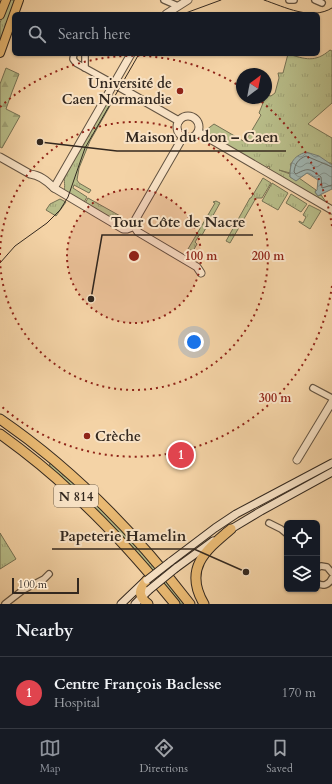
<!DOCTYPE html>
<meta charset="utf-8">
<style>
:root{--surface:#171b24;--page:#20242c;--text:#f1f3f6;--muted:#9ea1a6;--line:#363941;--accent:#8c9099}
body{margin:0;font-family:Cardo,serif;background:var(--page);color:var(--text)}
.controls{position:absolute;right:12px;bottom:12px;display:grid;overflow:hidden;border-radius:6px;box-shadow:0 1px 3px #0004}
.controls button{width:36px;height:36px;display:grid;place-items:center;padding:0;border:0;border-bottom:1px solid var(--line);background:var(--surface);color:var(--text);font:20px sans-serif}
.compass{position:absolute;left:236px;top:68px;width:36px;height:36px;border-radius:50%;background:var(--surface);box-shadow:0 1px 3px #0004;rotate:32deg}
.scale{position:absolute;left:12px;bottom:10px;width:67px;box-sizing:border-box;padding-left:4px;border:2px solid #33281f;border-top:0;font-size:11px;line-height:14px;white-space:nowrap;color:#33281f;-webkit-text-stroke:3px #f8e2c5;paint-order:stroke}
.you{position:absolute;left:194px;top:342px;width:14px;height:14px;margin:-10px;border:3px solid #fff;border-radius:50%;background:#1a73e8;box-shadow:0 0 0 6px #1a73e833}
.badge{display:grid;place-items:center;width:26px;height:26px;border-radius:50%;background:var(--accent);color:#fff;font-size:13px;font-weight:700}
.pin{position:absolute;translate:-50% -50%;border:2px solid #fff;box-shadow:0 1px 4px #0006}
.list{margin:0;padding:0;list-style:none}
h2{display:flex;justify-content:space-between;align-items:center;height:52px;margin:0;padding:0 16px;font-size:17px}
h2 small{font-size:13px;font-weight:400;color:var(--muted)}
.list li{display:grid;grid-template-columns:26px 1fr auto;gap:12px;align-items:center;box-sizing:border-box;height:72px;padding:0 16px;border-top:1px solid var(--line)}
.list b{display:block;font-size:15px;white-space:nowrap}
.list p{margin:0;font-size:13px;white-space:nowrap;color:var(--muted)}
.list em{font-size:13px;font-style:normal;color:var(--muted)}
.icon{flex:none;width:22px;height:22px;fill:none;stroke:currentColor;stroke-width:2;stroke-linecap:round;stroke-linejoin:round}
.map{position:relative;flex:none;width:332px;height:604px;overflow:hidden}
.search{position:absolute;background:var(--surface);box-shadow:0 1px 3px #0004;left:12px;right:12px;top:12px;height:44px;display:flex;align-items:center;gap:10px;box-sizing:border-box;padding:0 14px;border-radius:6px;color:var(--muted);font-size:15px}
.sheet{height:124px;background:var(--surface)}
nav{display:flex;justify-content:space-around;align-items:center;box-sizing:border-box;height:56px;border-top:1px solid var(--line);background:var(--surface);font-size:11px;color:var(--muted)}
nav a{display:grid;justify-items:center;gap:2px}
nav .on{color:var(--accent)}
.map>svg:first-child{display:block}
.grass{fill:url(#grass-tufts);stroke:#767254}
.forest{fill:url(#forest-firs);stroke:#767254}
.water{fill:url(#water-waves);stroke:#747d77}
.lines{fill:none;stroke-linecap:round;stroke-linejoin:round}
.shore{stroke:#6a6f68;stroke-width:1}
.minor-casing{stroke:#635341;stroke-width:8}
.tertiary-casing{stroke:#635341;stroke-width:9}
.secondary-casing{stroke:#33281f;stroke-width:9}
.primary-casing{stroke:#33281f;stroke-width:10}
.trunk-casing{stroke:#33281f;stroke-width:11}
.minor{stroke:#f8e2c5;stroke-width:5.5}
.tertiary{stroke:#f8e2c5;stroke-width:7}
.secondary{stroke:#f8e2c5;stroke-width:7}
.primary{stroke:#eaba73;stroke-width:8}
.trunk{stroke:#eaba73;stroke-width:9}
.tram{stroke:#33281f;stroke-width:1}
.secondary-bridge-casing{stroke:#33281f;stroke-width:9;stroke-linecap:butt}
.secondary-bridge{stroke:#f8e2c5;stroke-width:7}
.ring{fill:none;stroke:#8f2418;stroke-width:2;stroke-dasharray:2 4}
.poi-dot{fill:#8f2418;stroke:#f8e2c5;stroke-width:1.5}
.labels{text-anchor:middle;stroke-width:4;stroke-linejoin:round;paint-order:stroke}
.shield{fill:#f8e2c5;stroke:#6e6051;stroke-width:1}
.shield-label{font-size:13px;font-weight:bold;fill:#33281f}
.poi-label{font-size:14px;font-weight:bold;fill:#33281f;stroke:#f8e2c5;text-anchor:end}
.centre{fill:#8f2418;stroke:#f8e2c5;stroke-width:2}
.ring-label{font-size:12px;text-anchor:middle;font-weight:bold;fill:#8f2418;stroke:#f8e2c5;stroke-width:4;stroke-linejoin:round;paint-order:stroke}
.leader{fill:none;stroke:#33281f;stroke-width:1.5}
.callout-dot{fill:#33281f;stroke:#f8e2c5;stroke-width:1.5}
.callout-label{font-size:15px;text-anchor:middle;font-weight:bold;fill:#33281f;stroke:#f8e2c5;stroke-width:4;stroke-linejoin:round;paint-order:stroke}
</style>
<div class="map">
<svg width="332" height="604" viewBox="0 0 332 604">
<defs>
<pattern id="grass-tufts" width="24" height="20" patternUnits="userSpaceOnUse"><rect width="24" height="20" fill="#b8bd89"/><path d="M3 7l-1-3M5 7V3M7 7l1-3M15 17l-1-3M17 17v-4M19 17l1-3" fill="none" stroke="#9fa276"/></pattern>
<pattern id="forest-firs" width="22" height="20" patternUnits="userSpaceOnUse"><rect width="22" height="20" fill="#b8bd89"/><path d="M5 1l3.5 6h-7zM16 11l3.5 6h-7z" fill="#9fa276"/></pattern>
<pattern id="water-waves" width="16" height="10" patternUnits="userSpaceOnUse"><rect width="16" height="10" fill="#a0b6b2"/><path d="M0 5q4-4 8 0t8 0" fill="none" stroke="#839490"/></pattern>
</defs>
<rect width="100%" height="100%" fill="#f4d3a6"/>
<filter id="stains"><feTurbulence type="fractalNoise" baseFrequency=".005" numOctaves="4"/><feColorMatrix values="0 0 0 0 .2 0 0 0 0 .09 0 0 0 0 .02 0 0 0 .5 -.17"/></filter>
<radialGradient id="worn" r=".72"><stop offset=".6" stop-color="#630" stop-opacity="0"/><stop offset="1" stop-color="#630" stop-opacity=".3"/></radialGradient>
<g class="grass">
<path d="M8 0H16L0 46V23Z"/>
<path d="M330 50 332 51V103L308 124 332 138V165L331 163H291L290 173 279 170 290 174V177L296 180 299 178 316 190 315 192 318 196 321 195 329 206 268 170 270 167 268 166 266 169 236 151 237 150H234L203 132V130H206L214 124 245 142 261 115 259 113 265 98H266V95L271 96 275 93 279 78 278 73H283L288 54C305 59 315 63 330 50Z"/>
<path d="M110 94 115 97 90 141 79 168 77 180 79 183 91 190 89 193 74 185 73 188 87 197 83 204 63 192C67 185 62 182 66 175 79 147 95 121 110 94Z"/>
<path d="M263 178 271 183 262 198H256L230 243 226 241 250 198H251Z"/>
<path d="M272 183 288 193 278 210 262 201Z"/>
<path d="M291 194 307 204 301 212 286 203Z"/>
<path d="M88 198 122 217 117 224 84 205Z"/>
<path d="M60 199 66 202 56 216 46 210 50 204Z"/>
<path d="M216 201 220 203 202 235 200 234 195 242 197 244 193 251 188 249 215 203 213 202Z"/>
<path d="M309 205 321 211 310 229 299 222V221L303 223 306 217 303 215Z"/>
<path d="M51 462 67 476 131 539 186 604H179L48 467Z"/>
<path d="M0 533 16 559 0 569Z"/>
</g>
<path class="forest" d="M6 68 19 74 12 92 6 109 20 116 2 148 0 147V84Z"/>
<path class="water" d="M306 152 319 156 332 165V189L318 196 315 192 317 190 318 180 307 173 296 181 290 177C290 163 292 157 306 152Z"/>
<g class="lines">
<path class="shore" d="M332 167 306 156C298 159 295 164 294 172L296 174C309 167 310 169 321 177L322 188 332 185"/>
<g class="minor-casing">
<g id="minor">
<path d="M164 0 178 6"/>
<path d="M289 0H294"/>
<path d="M315 0 322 3"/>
<path d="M74 54 73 59 76 63 114 84"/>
<path d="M85 68V54"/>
<path d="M313 388 332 398"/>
<path d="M269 523 281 529 287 534"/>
<path d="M317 568 321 566 327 567 332 573"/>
<path d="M317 583C323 587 329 585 332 578"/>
<path d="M5 604 23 590 44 579 49 574"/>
</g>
</g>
<g class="tertiary-casing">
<g id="tertiary">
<path d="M166 14 188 0"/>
<path d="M114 84 179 121"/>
<circle cx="188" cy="127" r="11"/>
<path d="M198 132 332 210"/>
<path d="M183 137 134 222 136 229 138 232 197 267 201 273"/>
<path d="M0 157 30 174C40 175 47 181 54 188L123 229H127L135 226"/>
<path d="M54 188 131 54"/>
<path d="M297 460 332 402"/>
</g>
</g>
<g class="secondary-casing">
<g id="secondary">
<path d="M226 532 261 511 332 472"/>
<path d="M170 562 215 528 236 514 332 463"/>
<path d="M176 568 213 541"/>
<path d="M121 604 144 582"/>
<path d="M135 604 149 590"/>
</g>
</g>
<g class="primary-casing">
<g id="primary">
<path d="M0 15 6 0"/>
<path d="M0 53 19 0"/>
</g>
</g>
<g class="trunk-casing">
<g id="trunk">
<path d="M0 419C73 469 136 534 190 604"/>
<path d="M0 434C25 452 49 471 71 492 109 526 143 565 175 604"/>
<path d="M147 580C139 590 137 595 148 604"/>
<path d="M204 604C183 568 206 550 231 529"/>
</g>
</g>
<use href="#minor" class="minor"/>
<use href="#tertiary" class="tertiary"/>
<use href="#secondary" class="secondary"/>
<use href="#primary" class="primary"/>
<use href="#trunk" class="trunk"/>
<g class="tram">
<path d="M264 0C285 7 311 21 332 8"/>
<path d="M183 14 221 0"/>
<path d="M0 263 15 246 47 223 60 210 68 197 85 148 139 54"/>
</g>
<g class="secondary-bridge-casing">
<g id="secondary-bridge">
<path d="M147 580 170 562"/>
<path d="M149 590 176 568"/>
</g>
</g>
<use href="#secondary-bridge" class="secondary-bridge"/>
</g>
<circle cx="134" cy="256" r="67" fill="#8f2418" fill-opacity=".12"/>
<g class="ring">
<circle cx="134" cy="256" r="67"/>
<path d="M0 255A134 134 0 1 1 0 257"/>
<path d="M332 286A200 200 0 0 1 0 405M0 107A200 200 0 0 1 241 87M257 98A200 200 0 0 1 332 226"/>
</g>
<g class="poi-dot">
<circle cx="180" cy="91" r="4"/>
<circle cx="87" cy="436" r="4"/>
</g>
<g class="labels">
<rect class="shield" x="54" y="485" width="44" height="22" rx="3"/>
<g class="shield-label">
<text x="76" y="501">N 814</text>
</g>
<g class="poi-label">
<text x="172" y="88">Université de<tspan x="172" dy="16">Caen Normandie</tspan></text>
<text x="95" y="441" text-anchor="start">Crèche</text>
</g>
</g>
<circle cx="134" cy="256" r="6" class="centre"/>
<g class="ring-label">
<text x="201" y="260">100 m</text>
<text x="268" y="260">200 m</text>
<text x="275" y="402">300 m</text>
</g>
<path class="leader" d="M40 142L117 151H286M91 299L102 235H253M246 572L194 549H52"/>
<g class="callout-dot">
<circle cx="40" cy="142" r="4"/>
<circle cx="91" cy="299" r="4"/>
<circle cx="246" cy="572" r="4"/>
</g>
<g class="callout-label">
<text x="202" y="142">Maison du don – Caen</text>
<text x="178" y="227">Tour Côte de Nacre</text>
<text x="123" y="541">Papeterie Hamelin</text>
</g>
<rect width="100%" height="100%" filter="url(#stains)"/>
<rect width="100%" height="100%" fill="url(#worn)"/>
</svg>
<div class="controls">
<button><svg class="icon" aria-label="locate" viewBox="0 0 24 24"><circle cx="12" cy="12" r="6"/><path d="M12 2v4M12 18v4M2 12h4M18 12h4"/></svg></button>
<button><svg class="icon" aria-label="layers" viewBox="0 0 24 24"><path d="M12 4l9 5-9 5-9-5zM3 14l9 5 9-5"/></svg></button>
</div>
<svg class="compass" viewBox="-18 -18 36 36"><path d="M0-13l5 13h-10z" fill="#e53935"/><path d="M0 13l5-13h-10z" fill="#9ea1a6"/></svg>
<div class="scale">100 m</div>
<div class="you"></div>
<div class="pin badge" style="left:181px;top:455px;background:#e0444e">1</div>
<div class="search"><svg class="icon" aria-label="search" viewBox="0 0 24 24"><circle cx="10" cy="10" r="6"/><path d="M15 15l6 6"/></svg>Search here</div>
</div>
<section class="sheet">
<h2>Nearby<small></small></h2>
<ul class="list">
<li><span class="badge" style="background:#e0444e">1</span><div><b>Centre François Baclesse</b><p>Hospital</p></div><em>170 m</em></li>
</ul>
</section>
<nav>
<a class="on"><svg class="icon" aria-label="map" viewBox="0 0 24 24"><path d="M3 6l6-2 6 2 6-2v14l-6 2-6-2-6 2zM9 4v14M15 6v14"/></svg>Map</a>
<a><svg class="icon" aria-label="directions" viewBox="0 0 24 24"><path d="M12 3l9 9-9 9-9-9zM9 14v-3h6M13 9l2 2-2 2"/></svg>Directions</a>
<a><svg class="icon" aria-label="saved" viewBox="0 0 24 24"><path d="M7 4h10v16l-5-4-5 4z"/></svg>Saved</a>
</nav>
